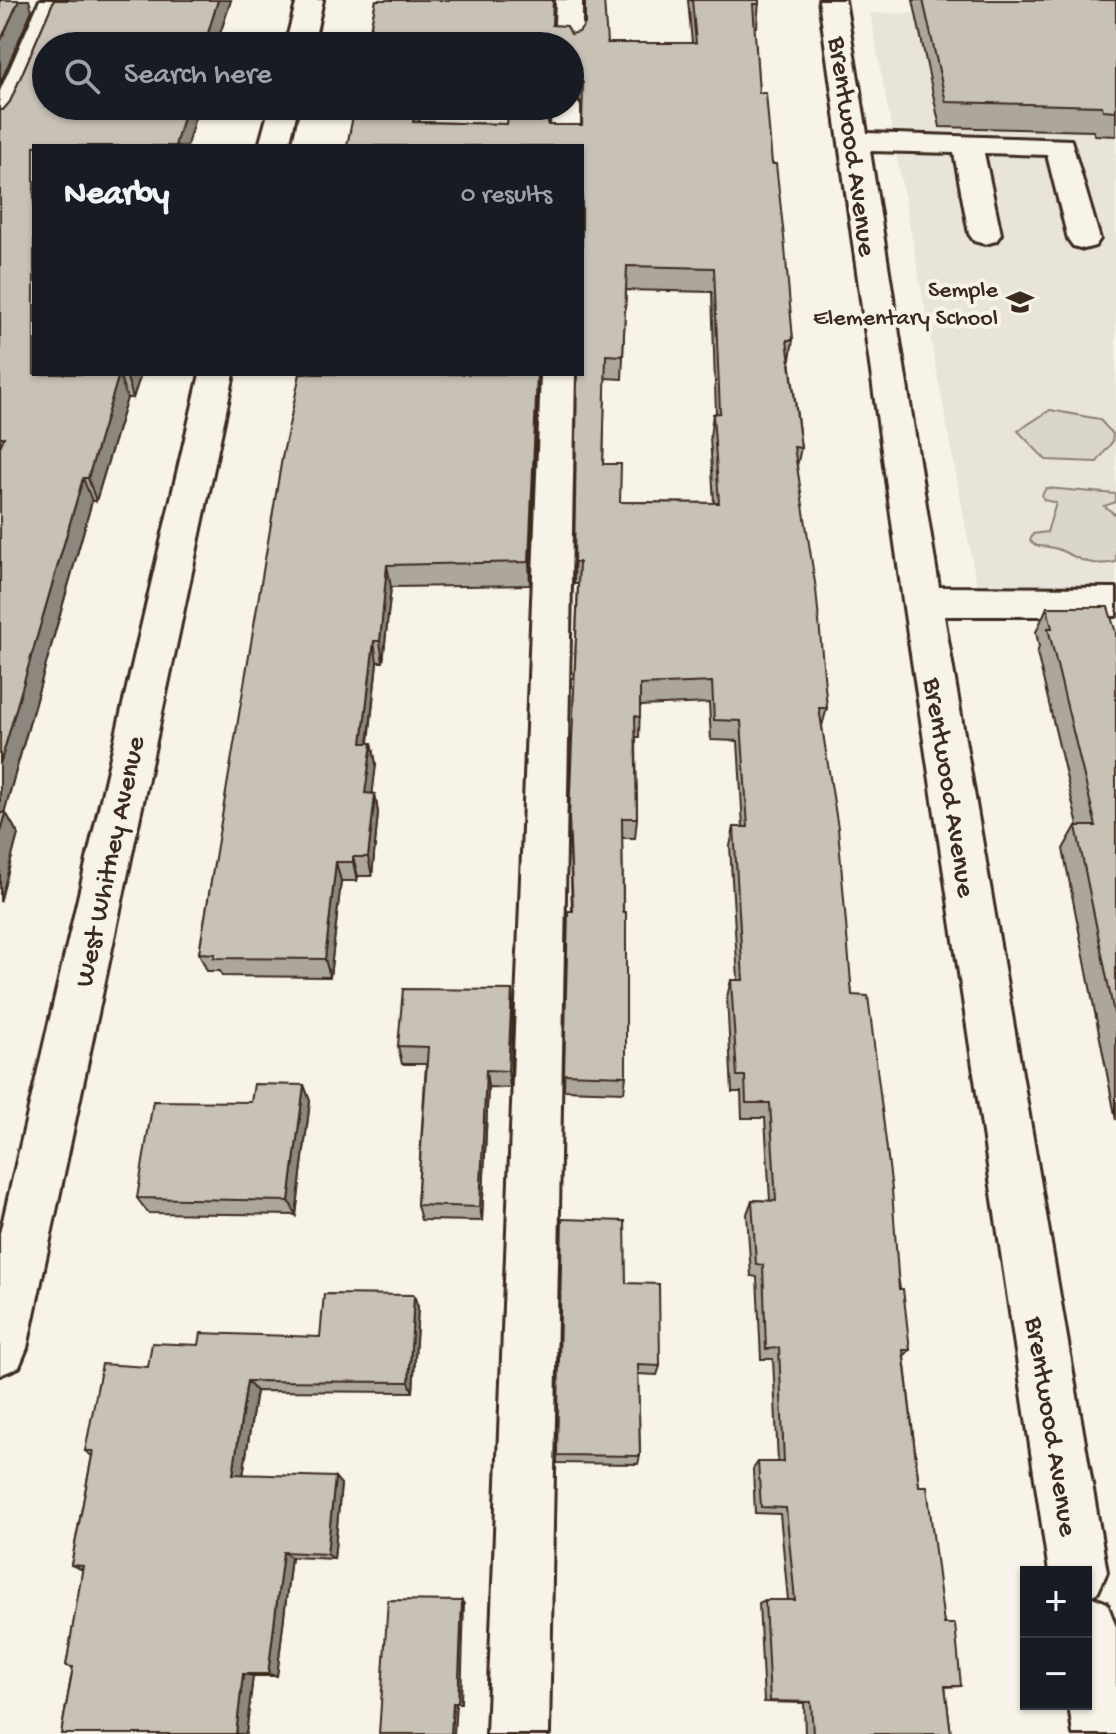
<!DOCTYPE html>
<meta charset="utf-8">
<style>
:root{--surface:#171b24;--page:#242831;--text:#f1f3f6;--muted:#9ea1a6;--line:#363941}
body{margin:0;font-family:"Gochi Hand",sans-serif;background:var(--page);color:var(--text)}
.controls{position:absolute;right:24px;bottom:24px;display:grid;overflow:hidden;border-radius:0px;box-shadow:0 2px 6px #0004}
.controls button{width:72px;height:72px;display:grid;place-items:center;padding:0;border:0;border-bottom:2px solid var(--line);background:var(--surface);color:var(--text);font:40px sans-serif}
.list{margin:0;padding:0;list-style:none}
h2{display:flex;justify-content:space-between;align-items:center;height:104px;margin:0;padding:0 32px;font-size:34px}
h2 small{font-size:26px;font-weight:400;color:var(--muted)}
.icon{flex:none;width:44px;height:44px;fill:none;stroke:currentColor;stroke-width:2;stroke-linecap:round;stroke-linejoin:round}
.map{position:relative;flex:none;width:1116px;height:1734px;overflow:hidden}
.search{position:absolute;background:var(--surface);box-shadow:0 2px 6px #0004;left:32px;top:32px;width:552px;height:88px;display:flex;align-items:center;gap:20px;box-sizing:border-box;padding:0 28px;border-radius:44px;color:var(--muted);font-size:30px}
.panel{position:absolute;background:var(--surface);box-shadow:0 2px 6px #0004;left:32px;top:144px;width:552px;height:232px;border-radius:0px}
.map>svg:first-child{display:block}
.built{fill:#e9e4d9}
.green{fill:#dbd6cb;stroke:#8b8074;stroke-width:2}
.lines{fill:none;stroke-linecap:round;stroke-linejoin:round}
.minor-casing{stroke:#3b2a1e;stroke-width:6}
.minor{fill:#f7f3e8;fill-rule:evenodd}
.wall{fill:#aca69d;stroke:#3b2a1e;stroke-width:2;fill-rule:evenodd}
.shaded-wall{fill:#8c877f;stroke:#3b2a1e;stroke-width:2}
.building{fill:#c8c1b6;stroke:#3b2a1e;stroke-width:2;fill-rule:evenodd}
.labels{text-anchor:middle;stroke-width:8;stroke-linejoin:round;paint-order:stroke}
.far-poi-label{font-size:24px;fill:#3b2a1e;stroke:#f7f3e8;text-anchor:end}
.street-label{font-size:28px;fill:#3b2a1e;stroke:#f7f3e8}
</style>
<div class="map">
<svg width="1116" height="1734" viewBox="0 0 1116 1734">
<rect width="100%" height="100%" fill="#f7f3e8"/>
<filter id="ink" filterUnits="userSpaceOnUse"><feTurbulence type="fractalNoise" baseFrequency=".0125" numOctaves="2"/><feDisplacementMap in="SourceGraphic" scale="16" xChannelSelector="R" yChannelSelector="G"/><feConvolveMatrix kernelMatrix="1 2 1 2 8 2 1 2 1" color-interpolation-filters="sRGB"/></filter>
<g filter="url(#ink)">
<path class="built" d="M870 13 1116 17V588L977 587Z"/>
<g class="green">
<path d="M1050 410 1099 419 1113 434 1112 442 1097 462 1046 460 1018 431Z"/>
<path d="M1046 488 1116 494V502L1104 506 1116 515V562C1075 570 1071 545 1037 546L1030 541 1033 534 1047 532 1056 503 1044 500 1042 495Z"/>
</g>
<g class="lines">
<g class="minor-casing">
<g id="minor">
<path d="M40 0H66L15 125 10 131 0 134V91Z"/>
<path d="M297 0H323L313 46H285Z"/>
<path d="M556 0H582V46L578 52 570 54V46H554Z"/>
<path d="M819 0H845L867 133 1071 140 1100 239 1095 246 1084 249 1073 246 1068 239 1047 155 984 153 1001 234 996 241 985 244 974 241 969 234 954 153 870 151 939 587 1116 588V616H944L1107 1572 1098 1592 1090 1596 1107 1603 1116 1627V1734H1073L1069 1704H1086V1572H1049L903 601Z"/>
<path d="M570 98 576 100 580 106V146H550L552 106H570Z"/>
<path d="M270 106H298L289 146H259Z"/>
<path d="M200 374H234L27 1348 19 1367 0 1375V1233Z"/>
<path d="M541 374H575L549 1734H487Z"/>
</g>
</g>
<use href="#minor" class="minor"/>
</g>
<g class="wall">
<path d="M54 0H231L216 46H46V106H198L187 146H34V374H141L133 398H127L96 501H92L4 813H6L18 834 0 902V110H3L10 102Z"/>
<path d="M376 0H554L553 25 571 34 607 43H692L688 0H759L757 27H754L759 93 772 164 793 340 790 359 801 448 797 466 827 708 822 726 852 995 910 1350 904 1356 919 1486 944 1624 961 1686 945 1687 951 1734H805L804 1703 764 1702 759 1603 765 1600H788L780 1514 755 1513 753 1469 758 1462H778L773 1359H761L757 1277 751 1276 747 1214 752 1200 770 1201 765 1118H742L741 1092H732L727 997 731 980H738L730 846 734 827H743L738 741 711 740 709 703 640 706 639 737H636L637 818 635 838H622L626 1076 624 1092 564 1090 568 911H572L569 818 578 584H574L582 146H347L422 106 419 122 507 124 510 106H550L549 125H582L583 106 578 98 571 95 570 97V46H367ZM626 290 712 292 716 413 713 414 710 437 714 503 620 502 603 464 605 378 622 379Z"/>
<path d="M913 0H1116V136L1095 135 1093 131 940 127Z"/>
<path d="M300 374H538L530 585 391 587 383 662H377L369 743H372L376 764 372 793 375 794 378 813 372 876H358L357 881H341L330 977 222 976 220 971H207L199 953Z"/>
<path d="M1047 607 1116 633V1120L1063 849 1076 826H1078L1037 653 1039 647 1036 632Z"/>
<path d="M513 1009 510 1088 488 1087 482 1221 421 1220 417 1205 426 1064H402L398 1046Z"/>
<path d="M304 1085 310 1101 296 1215 148 1213 137 1198 251 1102Z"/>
<path d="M562 1219 626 1283 660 1366 657 1375 638 1374 640 1456 638 1464 557 1463Z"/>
<path d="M418 1307 413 1392 256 1391 243 1475 341 1484 334 1559 291 1557 277 1676H253L246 1734H61L73 1667 66 1666 83 1570 71 1565 92 1456 85 1451 148 1367 199 1345 320 1337Z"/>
</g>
<g class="shaded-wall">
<path d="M19 0H29L32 10 0 84V42Z"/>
<path d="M218 0H231L216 46H204Z"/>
<path d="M571 72V95L570 97V74Z"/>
<path d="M186 106H198L187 146H175Z"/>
<path d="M416 106H422L415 146 413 122Z"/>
<path d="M119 374 127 398 96 501 88 478Z"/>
<path d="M126 374H141L133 398Z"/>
<path d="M537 374H538L530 585 529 562Z"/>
<path d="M83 478 92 501 0 827V764Z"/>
<path d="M387 565 391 587 383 662 380 641Z"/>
<path d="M374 641 377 662 366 763 362 743Z"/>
<path d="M372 743 376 764 370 813 365 793Z"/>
<path d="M375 794 378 813 372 876 368 857Z"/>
<path d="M6 813 18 834 0 902V835Z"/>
<path d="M353 857 358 876 357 881 353 862Z"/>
<path d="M336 862 341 881 330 977 325 959Z"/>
<path d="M512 990 513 1009 510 1088 508 1071Z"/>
<path d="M486 1070 488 1087 482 1221 480 1207Z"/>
<path d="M304 1085 310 1101 296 1215 289 1201Z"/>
<path d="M414 1295 418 1307 413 1392 409 1382Z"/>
<path d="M247 1381 256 1391 242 1482 233 1474Z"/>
<path d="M335 1477 341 1484 334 1559 327 1554Z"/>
<path d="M283 1552 291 1557 277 1676 268 1674Z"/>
<path d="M462 1601 464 1604 461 1703H458Z"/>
<path d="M243 1674 253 1676 246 1734H236Z"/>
<path d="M453 1703H456L454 1734H451Z"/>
</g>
<g class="building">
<path d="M0 0H19L0 42Z"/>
<path d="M54 0H218L204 46H46V106H186L175 146H34V374H126H119L88 478H83L0 764V447L4 437H0V110H3L10 102Z"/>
<path d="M376 0H553L552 25 567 26 571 34 579 32 585 24V0H604L607 43H696L692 0H759V4H753L759 93H766L772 164H776L784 237 793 340H787L801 448 794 447 816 589 827 708H819L838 828 852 995 868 996 892 1190 899 1289H903L910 1350H903L919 1486H927L944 1624H955L961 1686H945L951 1734H813L811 1702 770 1701 765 1600H795L786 1508 761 1507 758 1462H784L779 1348 766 1349 763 1265 756 1264 752 1200 776 1201 770 1103H746L745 1076H737L731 980H743L734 827H748L741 721 714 720 712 682 640 685V717L635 716 637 818H622L623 912H626V1076L564 1074 568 911H573L569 818 579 562H574L577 374H582V146H347L355 106H416L413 122 507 124 510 106H549L548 125H582L583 83 579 75 571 72 570 74V46H519L521 36 429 34 427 46H367ZM627 266 714 268 720 413 713 414 719 503 620 502 621 464H603L606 355 623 356Z"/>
<path d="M923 0H1116V111L1103 110 1102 106 946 102Z"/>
<path d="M300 374H537L529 562 387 565 380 641H374L362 743H372L365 793 375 794 368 857H353V862H336L325 959 214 958 215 954 199 953 282 458Z"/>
<path d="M1047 607H1108L1116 633V1023L1076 826H1096L1048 628H1052Z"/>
<path d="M0 813H6L0 835Z"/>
<path d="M403 989 512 990 508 1071 486 1070 480 1207 417 1205 428 1047 398 1046Z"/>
<path d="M254 1084 304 1085 289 1201 137 1198 153 1101 251 1102Z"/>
<path d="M562 1219 625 1221 626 1283 659 1284 660 1366 638 1365 640 1456 557 1455Z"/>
<path d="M324 1294 414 1295 409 1382 247 1381 233 1474 335 1477 327 1554 283 1552 268 1674H243L236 1734H61L73 1667 66 1666 83 1566 71 1565 93 1451H85L102 1364 148 1367 152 1343 199 1345 201 1333 320 1337Z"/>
<path d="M388 1600 462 1601 458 1703H453L451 1734H379Z"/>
</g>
</g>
<defs>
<g id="school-bare" transform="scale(2.16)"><path d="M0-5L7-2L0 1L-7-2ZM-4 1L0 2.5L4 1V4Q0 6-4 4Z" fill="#3b2a1e" stroke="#f7f3e8" stroke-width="2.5" paint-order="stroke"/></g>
</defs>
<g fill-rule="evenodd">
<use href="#school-bare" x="1020" y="302"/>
</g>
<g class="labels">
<g class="far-poi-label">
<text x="998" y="296">Semple<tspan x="998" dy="28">Elementary School</tspan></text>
</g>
<g class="street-label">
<text transform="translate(855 146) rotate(82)" y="10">Brentwood Avenue</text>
<text transform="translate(952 787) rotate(81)" y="10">Brentwood Avenue</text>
<text transform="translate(107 861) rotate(-78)" y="10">West Whitney Avenue</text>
<text transform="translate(1054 1426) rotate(81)" y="10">Brentwood Avenue</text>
</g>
</g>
</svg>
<div class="controls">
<button>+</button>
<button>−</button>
</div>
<div class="search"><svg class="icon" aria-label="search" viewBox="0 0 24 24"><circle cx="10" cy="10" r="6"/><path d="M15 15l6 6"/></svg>Search here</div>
<section class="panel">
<h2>Nearby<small>0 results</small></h2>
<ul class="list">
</ul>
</section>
</div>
